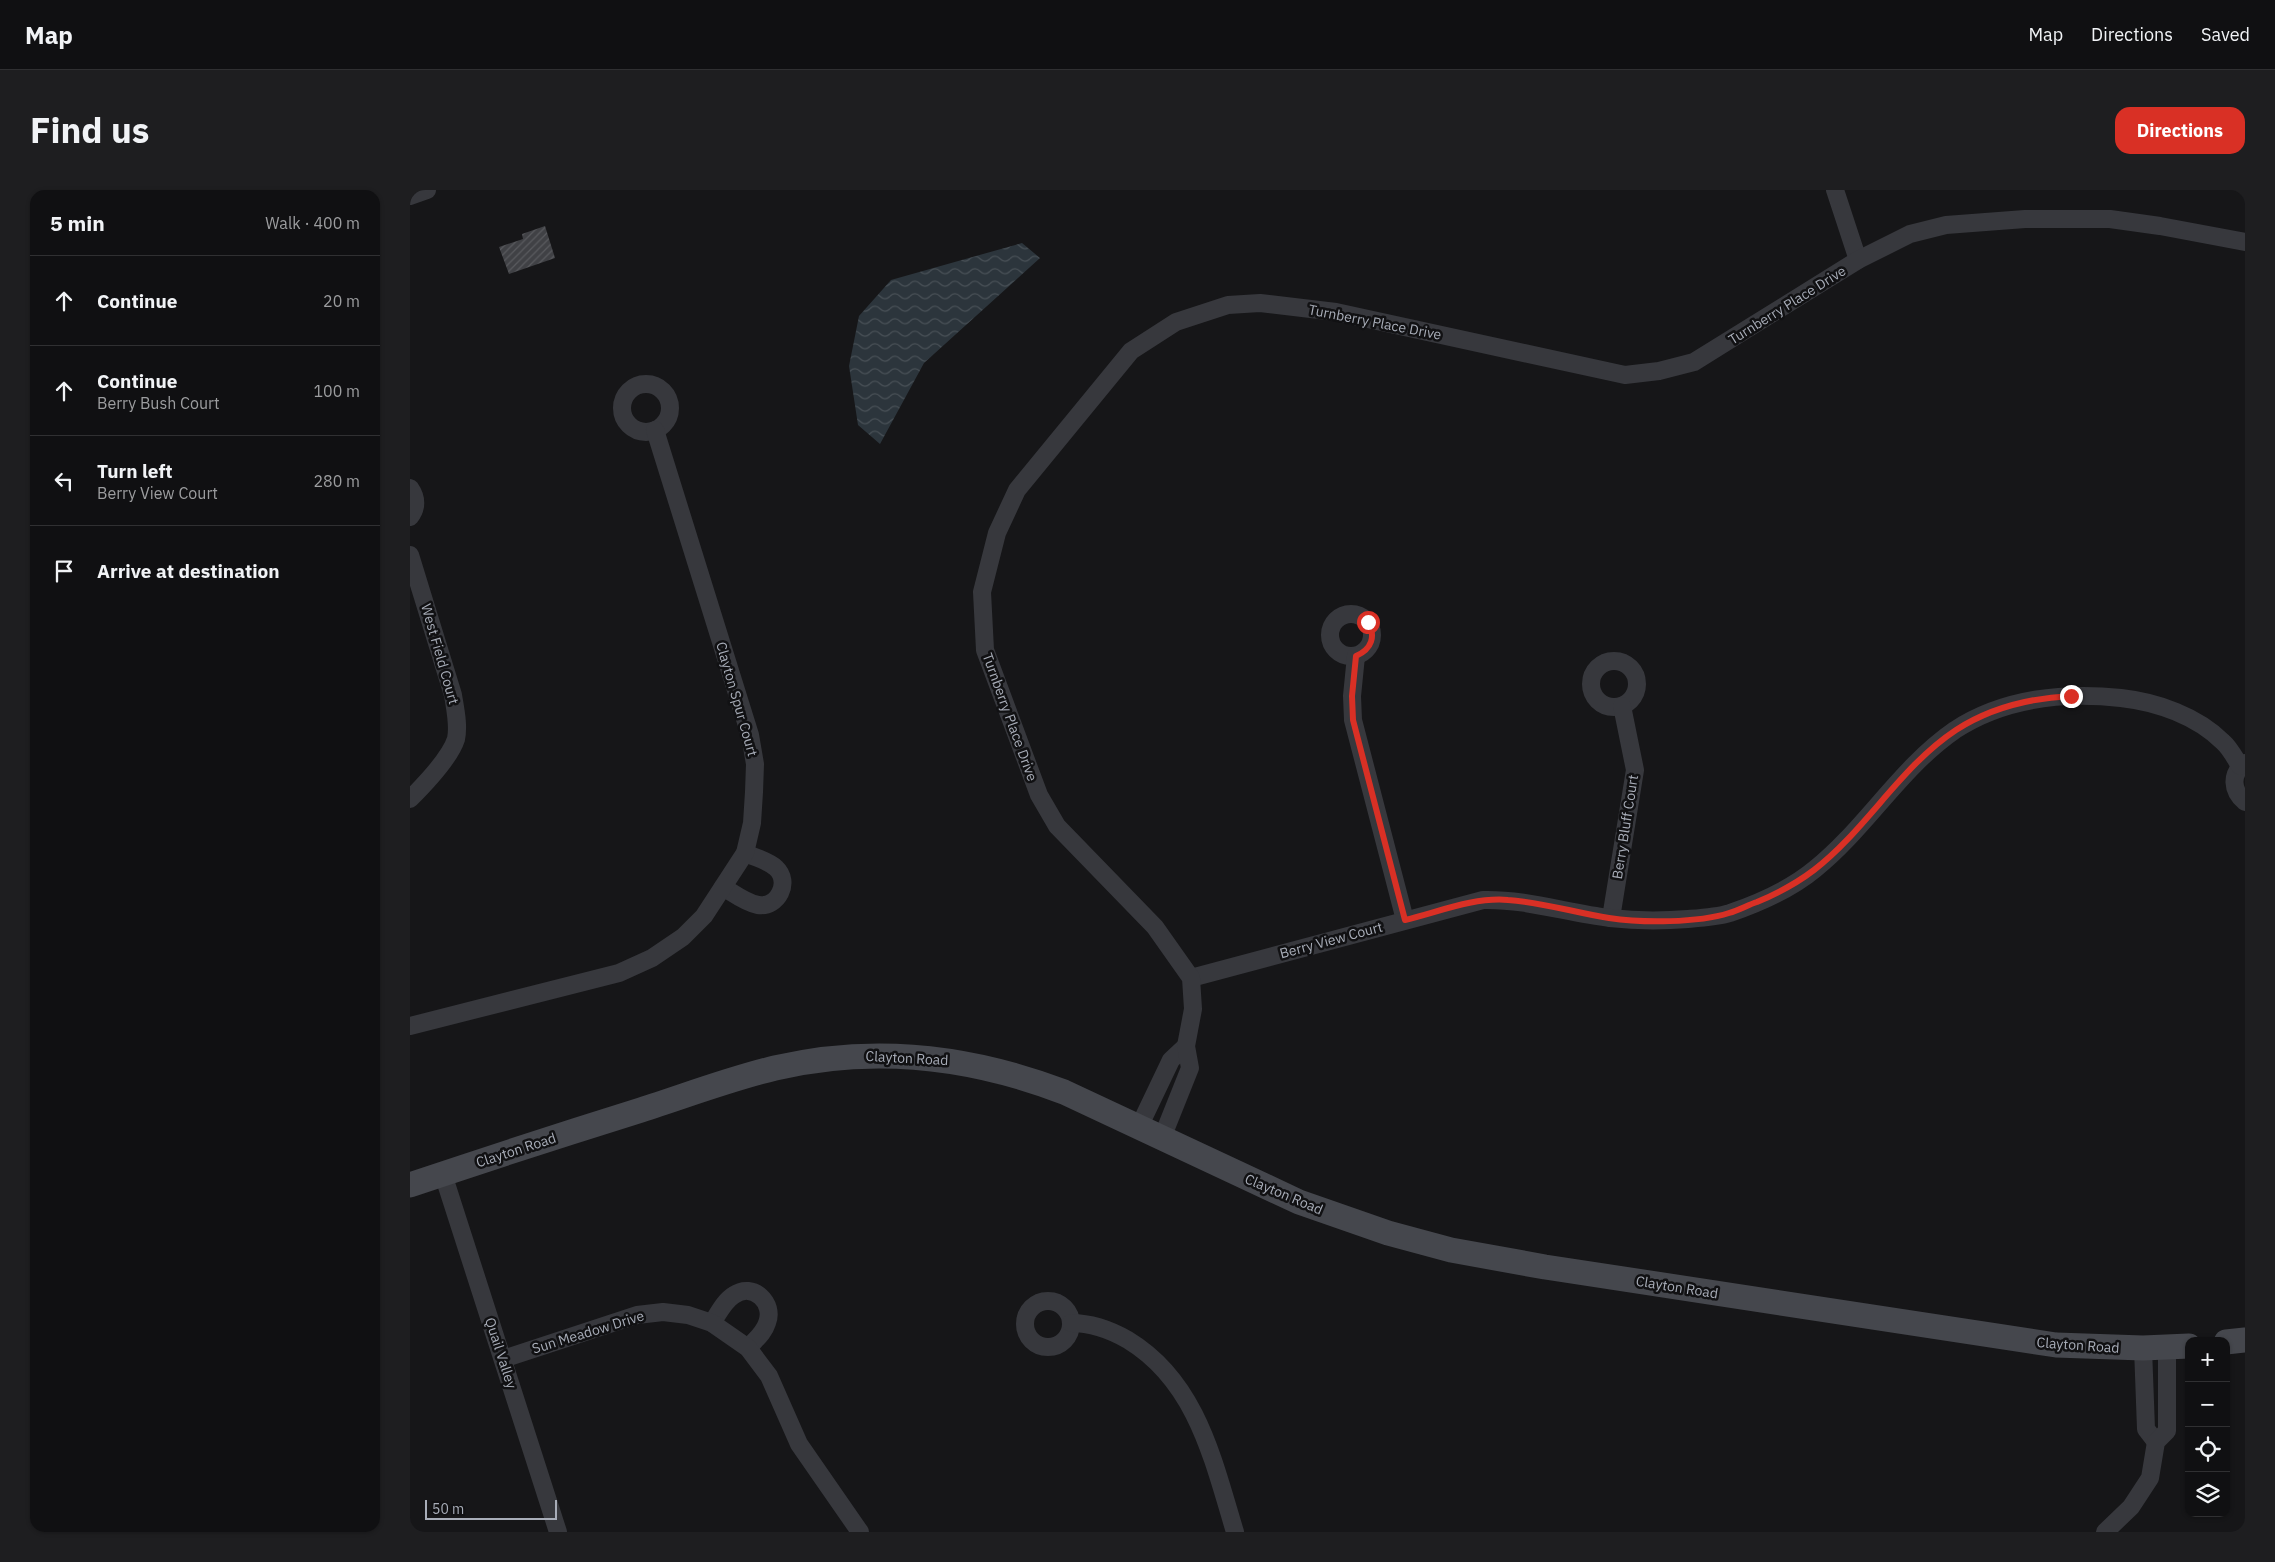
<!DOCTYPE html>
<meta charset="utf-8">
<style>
:root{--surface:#101012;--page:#1e1e20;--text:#f1f3f6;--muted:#9c9d9f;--line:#303032;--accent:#d93025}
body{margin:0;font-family:"IBM Plex Sans",sans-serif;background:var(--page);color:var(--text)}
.controls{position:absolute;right:15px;bottom:15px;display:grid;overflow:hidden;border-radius:10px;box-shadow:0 1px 4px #0004}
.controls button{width:45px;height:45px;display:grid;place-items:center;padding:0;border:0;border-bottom:1px solid var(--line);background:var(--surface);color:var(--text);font:25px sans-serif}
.scale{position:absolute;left:15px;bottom:12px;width:132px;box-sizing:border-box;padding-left:5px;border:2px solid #a8adb8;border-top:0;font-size:14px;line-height:18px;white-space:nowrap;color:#a8adb8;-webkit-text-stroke:4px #111113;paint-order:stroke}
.stop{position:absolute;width:15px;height:15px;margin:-11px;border:4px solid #d93025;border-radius:50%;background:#fff}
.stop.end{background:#d93025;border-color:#fff;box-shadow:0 1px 5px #0008}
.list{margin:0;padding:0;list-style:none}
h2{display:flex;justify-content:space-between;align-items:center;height:65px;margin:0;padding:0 20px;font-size:21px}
h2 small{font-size:16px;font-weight:400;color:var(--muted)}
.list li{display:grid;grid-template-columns:32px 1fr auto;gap:15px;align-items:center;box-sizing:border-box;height:90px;padding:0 20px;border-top:1px solid var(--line)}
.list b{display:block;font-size:19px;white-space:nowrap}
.list p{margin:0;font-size:16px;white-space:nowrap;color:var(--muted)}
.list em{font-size:16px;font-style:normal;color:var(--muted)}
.icon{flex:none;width:28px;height:28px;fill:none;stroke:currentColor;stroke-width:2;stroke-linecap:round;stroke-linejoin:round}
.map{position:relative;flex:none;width:1835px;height:1342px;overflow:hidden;border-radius:15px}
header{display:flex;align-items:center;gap:30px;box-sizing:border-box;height:70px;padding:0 25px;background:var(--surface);border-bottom:1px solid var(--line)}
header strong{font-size:24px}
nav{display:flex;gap:28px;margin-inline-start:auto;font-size:18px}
.intro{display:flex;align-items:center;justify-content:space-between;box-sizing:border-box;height:120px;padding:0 30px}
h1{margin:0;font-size:35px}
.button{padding:12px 22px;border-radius:15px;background:var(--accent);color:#fff;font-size:18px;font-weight:700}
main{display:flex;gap:30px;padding:0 30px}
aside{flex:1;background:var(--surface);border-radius:15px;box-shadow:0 1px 4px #0004}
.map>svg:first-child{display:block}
.water{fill:url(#water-waves)}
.building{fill:url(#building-hatch)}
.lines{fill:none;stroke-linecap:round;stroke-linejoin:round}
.street{stroke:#37383d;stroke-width:18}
.secondary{stroke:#45474d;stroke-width:25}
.route{stroke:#d93025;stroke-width:6}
.labels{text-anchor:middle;stroke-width:5;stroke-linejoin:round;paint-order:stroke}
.street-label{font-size:14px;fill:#a8adb8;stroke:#111113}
</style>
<header>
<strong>Map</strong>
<nav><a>Map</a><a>Directions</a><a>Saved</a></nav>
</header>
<div class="intro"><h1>Find us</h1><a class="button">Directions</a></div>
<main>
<aside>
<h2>5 min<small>Walk · 400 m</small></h2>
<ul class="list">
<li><svg class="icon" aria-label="ahead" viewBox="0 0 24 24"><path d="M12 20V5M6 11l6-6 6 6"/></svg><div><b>Continue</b></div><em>20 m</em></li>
<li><svg class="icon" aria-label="ahead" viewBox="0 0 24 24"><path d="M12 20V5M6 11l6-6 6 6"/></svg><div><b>Continue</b><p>Berry Bush Court</p></div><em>100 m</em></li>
<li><svg class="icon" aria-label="left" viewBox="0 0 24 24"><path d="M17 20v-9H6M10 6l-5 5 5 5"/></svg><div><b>Turn left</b><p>Berry View Court</p></div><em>280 m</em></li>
<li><svg class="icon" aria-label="arrive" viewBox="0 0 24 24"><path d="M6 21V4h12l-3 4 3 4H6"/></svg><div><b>Arrive at destination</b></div></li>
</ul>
</aside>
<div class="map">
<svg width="1835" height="1342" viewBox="0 0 1835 1342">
<defs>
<pattern id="water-waves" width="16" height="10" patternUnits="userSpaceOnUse" patternTransform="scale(1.25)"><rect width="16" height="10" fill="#2c353c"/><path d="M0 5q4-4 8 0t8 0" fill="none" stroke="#485056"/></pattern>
<pattern id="building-hatch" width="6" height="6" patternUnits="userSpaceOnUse" patternTransform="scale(1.25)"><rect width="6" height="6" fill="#404145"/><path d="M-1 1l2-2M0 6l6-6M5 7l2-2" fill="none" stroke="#595a5e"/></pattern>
</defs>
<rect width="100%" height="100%" fill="#161618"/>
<path class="water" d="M612 53 630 68 514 173 470 254 448 235 439 176 449 126 481 90Z"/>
<path class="building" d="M135 36 145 68 99 84 89 57 113 49 112 44Z"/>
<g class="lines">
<g class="street">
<path d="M1425 0 1448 70"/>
<path d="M0 6 17 0"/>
<circle cx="236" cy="218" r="24"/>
<path d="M0 298C7 308 7 318 0 327"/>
<path d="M0 365 43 505C45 518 49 535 46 549 40 568 14 595 0 609"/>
<circle cx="941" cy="445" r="21"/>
<path d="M946 466 942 506 943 530 995 730"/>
<circle cx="1204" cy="494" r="23"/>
<path d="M1835 573C1820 584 1822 601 1835 612"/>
<path d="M313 697C323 703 336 713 348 715 368 718 381 692 366 678 359 671 344 667 335 663"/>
<path d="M1201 728 1225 580 1212 516"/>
<path d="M781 788 1073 710C1117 709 1157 723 1200 728 1226 731 1252 731 1278 729 1291 728 1307 727 1320 723 1349 713 1381 699 1405 679 1456 638 1490 578 1545 540 1594 508 1655 502 1711 508 1747 512 1787 526 1813 552 1820 558 1825 568 1830 576"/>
<path d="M0 836 209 783 242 768 273 747 294 726 335 663 342 633 344 602 345 574 340 545 245 240"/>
<path d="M729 937 761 870 776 856"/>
<path d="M752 948 780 878 776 856 783 819 781 788 745 737 647 636 629 605 575 460 572 402 587 343 607 300 721 161 766 132 818 115 850 113 926 122 1215 185 1249 181 1284 172 1448 70 1500 44 1536 35 1615 29H1700L1750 36 1835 52"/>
<path d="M33 984 148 1342"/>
<circle cx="638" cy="1134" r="23"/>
<path d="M302 1133C308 1124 314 1111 324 1105 343 1092 365 1113 357 1133 354 1143 345 1150 338 1158"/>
<path d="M661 1133C682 1133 699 1139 718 1150 787 1192 803 1270 825 1342"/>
<path d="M1733 1158 1736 1239 1746 1252"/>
<path d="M93 1169 227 1125 253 1122 278 1125 302 1133 338 1158 359 1186 389 1254 450 1342"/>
<path d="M1695 1342 1721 1317 1740 1288 1746 1252 1757 1241V1158"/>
</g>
<g class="secondary">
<path d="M0 995C77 969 154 944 231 920 275 906 319 889 365 878 463 855 560 866 654 902L889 1012 978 1043 1041 1060 1135 1077 1646 1155 1733 1158 1779 1156"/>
<path d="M1816 1152 1835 1150"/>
</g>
</g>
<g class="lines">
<path class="route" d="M958 432C966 446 962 459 946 466L942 506 943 530 995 730C1028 722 1064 707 1098 710 1132 712 1166 723 1199 728 1232 733 1288 733 1319 723 1329 720 1338 715 1347 712 1366 704 1387 693 1404 680 1457 639 1490 577 1546 540 1580 518 1621 508 1661 506"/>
</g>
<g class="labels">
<g class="street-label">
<text transform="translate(1377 115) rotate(-32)" y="5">Turnberry Place Drive</text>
<text transform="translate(965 132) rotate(11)" y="5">Turnberry Place Drive</text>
<text transform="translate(30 464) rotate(74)" y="5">West Field Court</text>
<text transform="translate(327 509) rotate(74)" y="5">Clayton Spur Court</text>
<text transform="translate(600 527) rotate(70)" y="5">Turnberry Place Drive</text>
<text transform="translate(1215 637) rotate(-81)" y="5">Berry Bluff Court</text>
<text transform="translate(921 750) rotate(-15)" y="5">Berry View Court</text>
<text transform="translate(497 868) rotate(3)" y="5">Clayton Road</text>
<text transform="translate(106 960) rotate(-18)" y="5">Clayton Road</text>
<text transform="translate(874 1004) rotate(23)" y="5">Clayton Road</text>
<text transform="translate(1267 1097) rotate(9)" y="5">Clayton Road</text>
<text transform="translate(178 1142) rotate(-17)" y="5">Sun Meadow Drive</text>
<text transform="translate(1668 1155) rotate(4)" y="5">Clayton Road</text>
<text transform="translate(91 1163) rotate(72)" y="5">Quail Valley</text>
</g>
</g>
</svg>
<div class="controls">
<button>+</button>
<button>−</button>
<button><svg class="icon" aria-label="locate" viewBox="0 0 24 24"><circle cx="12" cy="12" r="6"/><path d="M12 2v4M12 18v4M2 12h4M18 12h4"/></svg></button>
<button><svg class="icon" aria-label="layers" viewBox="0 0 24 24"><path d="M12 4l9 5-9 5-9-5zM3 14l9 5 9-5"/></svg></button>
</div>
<div class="scale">50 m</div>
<div class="stop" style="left:958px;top:432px"></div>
<div class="stop end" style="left:1661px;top:506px"></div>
</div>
</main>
